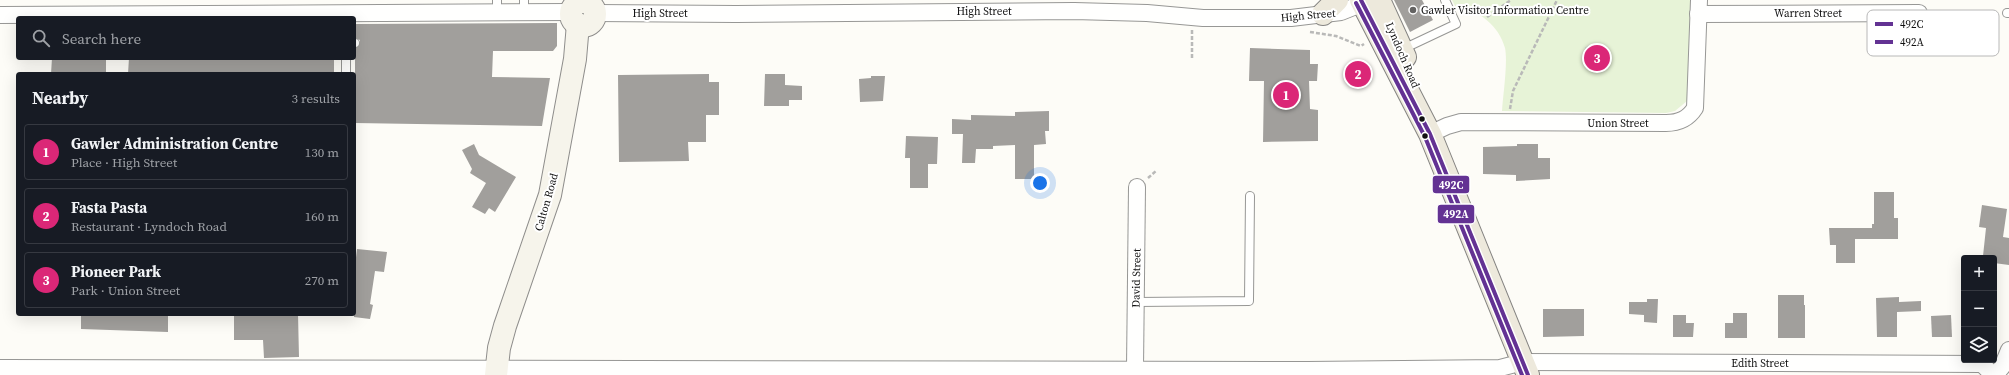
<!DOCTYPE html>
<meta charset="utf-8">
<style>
:root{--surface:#171b24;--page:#242831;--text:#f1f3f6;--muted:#9ea1a6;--line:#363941;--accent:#db2777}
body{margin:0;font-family:"Source Serif 4",serif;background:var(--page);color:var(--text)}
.controls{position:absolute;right:12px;bottom:12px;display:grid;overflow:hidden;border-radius:4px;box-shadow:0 4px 16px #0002}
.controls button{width:36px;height:36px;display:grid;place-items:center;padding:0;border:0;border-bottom:1px solid var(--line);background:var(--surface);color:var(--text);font:20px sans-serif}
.you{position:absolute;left:1040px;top:183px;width:14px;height:14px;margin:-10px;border:3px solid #fff;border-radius:50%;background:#1a73e8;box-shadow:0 0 0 6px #1a73e833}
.badge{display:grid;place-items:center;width:26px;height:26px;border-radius:50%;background:var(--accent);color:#fff;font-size:13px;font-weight:700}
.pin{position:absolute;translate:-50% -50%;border:2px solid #fff;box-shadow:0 1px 4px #0006}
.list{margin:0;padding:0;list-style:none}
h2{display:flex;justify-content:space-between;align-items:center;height:52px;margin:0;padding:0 16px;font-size:17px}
h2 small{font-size:13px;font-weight:400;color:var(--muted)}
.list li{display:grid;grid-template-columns:26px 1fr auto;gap:12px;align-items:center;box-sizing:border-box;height:56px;margin:0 8px 8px;padding:0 8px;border:1px solid var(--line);border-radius:4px}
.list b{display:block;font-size:15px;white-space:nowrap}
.list p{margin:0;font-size:13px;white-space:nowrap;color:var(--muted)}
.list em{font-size:13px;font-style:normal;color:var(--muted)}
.icon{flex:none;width:22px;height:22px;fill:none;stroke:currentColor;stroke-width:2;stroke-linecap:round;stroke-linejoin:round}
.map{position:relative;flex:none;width:2009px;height:375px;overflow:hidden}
.search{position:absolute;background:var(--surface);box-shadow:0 4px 16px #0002;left:16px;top:16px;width:340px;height:44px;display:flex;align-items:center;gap:10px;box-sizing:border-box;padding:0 14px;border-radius:4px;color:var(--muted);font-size:15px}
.panel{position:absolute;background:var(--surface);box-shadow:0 4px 16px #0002;left:16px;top:72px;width:340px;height:244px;border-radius:4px}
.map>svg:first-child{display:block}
.green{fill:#e7f3d7}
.building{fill:#a19f9c}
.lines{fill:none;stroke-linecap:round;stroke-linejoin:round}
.lane-casing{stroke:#979795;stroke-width:10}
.street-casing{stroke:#979795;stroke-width:18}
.secondary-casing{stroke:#8e8d8b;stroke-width:24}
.primary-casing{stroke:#858482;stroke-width:24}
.path{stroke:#b9b9b8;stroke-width:2.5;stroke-dasharray:4 2;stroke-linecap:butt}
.lane{stroke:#fffffe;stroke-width:8}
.street{stroke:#fffffe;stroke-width:16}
.secondary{stroke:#f6f4eb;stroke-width:22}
.primary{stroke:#ede9dc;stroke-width:22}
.bus-1-casing{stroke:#fff;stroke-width:7}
.bus-2-casing{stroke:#fff;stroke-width:7}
.bus-1{stroke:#633293;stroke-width:4}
.bus-2{stroke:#633293;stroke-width:4}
.poi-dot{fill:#646362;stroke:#fff;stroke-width:1.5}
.bus-dot{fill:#111;stroke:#fff;stroke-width:1.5}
.labels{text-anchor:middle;stroke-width:4;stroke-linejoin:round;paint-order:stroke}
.poi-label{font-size:11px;fill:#111;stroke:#fff;text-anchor:start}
.street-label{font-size:11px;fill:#111;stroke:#fff}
.key{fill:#fff;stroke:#b8b8b8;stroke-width:1}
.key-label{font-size:11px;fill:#111}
.line-badge{stroke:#fff;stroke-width:1.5}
.badge-label{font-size:11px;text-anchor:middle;font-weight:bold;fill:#fff}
</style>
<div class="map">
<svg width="2009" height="375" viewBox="0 0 2009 375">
<rect width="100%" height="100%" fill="#fdfcf7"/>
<path class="green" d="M1452 0H1691L1687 101 1675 111 1666 113 1502 111C1503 95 1508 62 1505 48 1499 26 1479 9 1456 8Z"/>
<g class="building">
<path d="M1394 0H1422L1433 20 1410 32Z"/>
<path d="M557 23V46L553 51H493L492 77 550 78 542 126 355 123V48L360 43V40L355 38 356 24Z"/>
<circle cx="1592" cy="53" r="8"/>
<path d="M1250 48 1310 50V64H1318L1317 81H1309L1310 109 1318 110V141L1263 142 1264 81H1249Z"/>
<path d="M52 58H106V74H51Z"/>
<path d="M129 58H334V74H128Z"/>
<path d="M709 74V82H719V115H706V142H688L689 161 619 162 618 75Z"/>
<path d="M765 74H785V85L802 86V100H789V106H764Z"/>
<path d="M871 76H885L883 101 860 102 859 79 871 78Z"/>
<path d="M1049 111V131H1045L1046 144 1034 145V179H1015V145L993 146V149H976L975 163H962L963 134H952V119L971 120V115L1015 116V112Z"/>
<path d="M906 136 938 137 937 164H928V188H910V158H905Z"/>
<path d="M474 144 479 155 516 177 495 212 489 208 485 214 472 207 486 183 470 173 472 169 462 150Z"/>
<path d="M1517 144H1538V158H1550V179L1516 181V175L1483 174V147L1517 146Z"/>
<path d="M1874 192H1894V218H1898V239H1855V263H1836V245H1830L1829 228H1872V224H1874Z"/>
<path d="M1982 205 2007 209 2003 237 2009 238V265L1994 263V258L1983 256 1986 228 1979 227Z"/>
<path d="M357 249 387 252 384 272 375 271 370 304 373 305 370 319 354 317V274Z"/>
<path d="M1778 295H1804V305H1805V338H1778Z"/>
<path d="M1899 297V302L1921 301V311L1897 312V337H1877L1876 298Z"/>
<path d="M1647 299H1658L1657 323 1644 322V315L1629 314V302H1647Z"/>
<path d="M1543 309H1584V336L1543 337Z"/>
<path d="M1733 313H1747V338H1725V323H1733Z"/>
<path d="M81 314H168V332L81 329Z"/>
<path d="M234 314H298L299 357 264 358 263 340H234Z"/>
<path d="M1673 315H1686V323H1694L1693 337H1673Z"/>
<path d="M1951 315 1952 337H1932L1931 316Z"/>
</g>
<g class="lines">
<g class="lane-casing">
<g id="lane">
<path d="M524 0V13"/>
<path d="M497 12V0"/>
<path d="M2007 13H2009"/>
<path d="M354 43H355"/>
<path d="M1403 49 1456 24 1445 0"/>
<path d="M346 58V74"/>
<path d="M1136 302 1249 301 1250 196"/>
</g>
</g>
<g class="street-casing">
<g id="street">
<path d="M595 13 736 14 1074 11 1147 13 1203 18H1291L1341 12 1371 0"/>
<path d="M1698 14 1919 13"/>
<path d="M0 15 571 12"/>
<path d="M1430 134 1447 126 1461 122 1666 123C1679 123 1688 119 1695 108L1699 0"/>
<path d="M0 368 1307 370 1500 368 1523 362 1982 364 1993 375"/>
<path d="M1135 368 1137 187"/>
<path d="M1995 375 2002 367 2009 350"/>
</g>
</g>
<g class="secondary-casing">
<g id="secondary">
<circle cx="583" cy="14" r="12"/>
<path d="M496 375 499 348 505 326 550 195 575 59 578 24"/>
</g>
</g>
<g class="primary-casing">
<g id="primary">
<path d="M1361 0 1430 134 1528 375"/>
<path d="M1379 0 1405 57"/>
<path d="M1323 14 1337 0"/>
</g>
</g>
<g class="path">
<path d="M1933 13H1998"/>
<path d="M1487 17 1511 0"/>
<path d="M1310 32 1336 36 1361 46 1364 44"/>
<path d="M1192 58V30"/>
<path d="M1510 109 1513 91 1557 0"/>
<path d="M1148 178 1156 171"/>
</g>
<use href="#lane" class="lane"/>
<use href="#street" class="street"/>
<use href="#secondary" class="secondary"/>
<use href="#primary" class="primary"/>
<g class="bus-1-casing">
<path id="bus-1" d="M1361 0 1430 134 1528 375"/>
</g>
<g class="bus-2-casing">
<path id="bus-2" d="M1356 3 1425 137 1522 375"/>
</g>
<use href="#bus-1" class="bus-1"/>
<use href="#bus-2" class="bus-2"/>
</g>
<circle class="poi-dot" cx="1413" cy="10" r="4"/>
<g class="bus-dot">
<circle cx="1422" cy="119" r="3.5"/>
<circle cx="1425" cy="136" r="3.5"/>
</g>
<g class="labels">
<g class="poi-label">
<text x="1421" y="14">Gawler Visitor Information Centre</text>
</g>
<g class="street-label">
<text x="984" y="15">High Street</text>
<text x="660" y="17">High Street</text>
<text x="1808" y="17">Warren Street</text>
<text transform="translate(1308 15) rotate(-5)" y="4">High Street</text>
<text transform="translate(1403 55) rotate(67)" y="4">Lyndoch Road</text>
<text x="1618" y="127">Union Street</text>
<text transform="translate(546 202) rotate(-74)" y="4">Calton Road</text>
<text transform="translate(1136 278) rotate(-89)" y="4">David Street</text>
<text x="1760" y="367">Edith Street</text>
</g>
</g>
<rect x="1867" y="10" width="132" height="46" rx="6" class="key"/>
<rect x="1875" y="22" width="18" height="4" fill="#633293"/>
<rect x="1875" y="40" width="18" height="4" fill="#633293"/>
<g class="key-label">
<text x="1900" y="28">492C</text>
<text x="1900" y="46">492A</text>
</g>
<g class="line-badge">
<rect x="1432" y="175" width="38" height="19" rx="4" fill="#633293"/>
<rect x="1437" y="204" width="38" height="20" rx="4" fill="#633293"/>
</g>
<g class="badge-label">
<text x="1451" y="189">492C</text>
<text x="1456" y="218">492A</text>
</g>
</svg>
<div class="controls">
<button>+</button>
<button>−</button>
<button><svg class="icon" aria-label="layers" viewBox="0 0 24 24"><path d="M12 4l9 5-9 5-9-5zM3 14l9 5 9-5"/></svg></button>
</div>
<div class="you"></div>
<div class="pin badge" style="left:1286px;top:95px">1</div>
<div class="pin badge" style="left:1358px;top:74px">2</div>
<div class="pin badge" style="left:1597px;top:58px">3</div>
<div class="search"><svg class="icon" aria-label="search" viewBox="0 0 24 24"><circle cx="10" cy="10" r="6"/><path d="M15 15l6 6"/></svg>Search here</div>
<section class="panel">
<h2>Nearby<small>3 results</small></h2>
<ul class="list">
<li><span class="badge">1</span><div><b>Gawler Administration Centre</b><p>Place · High Street</p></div><em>130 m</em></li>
<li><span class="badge">2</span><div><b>Fasta Pasta</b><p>Restaurant · Lyndoch Road</p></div><em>160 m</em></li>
<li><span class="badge">3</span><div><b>Pioneer Park</b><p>Park · Union Street</p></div><em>270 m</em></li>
</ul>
</section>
</div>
